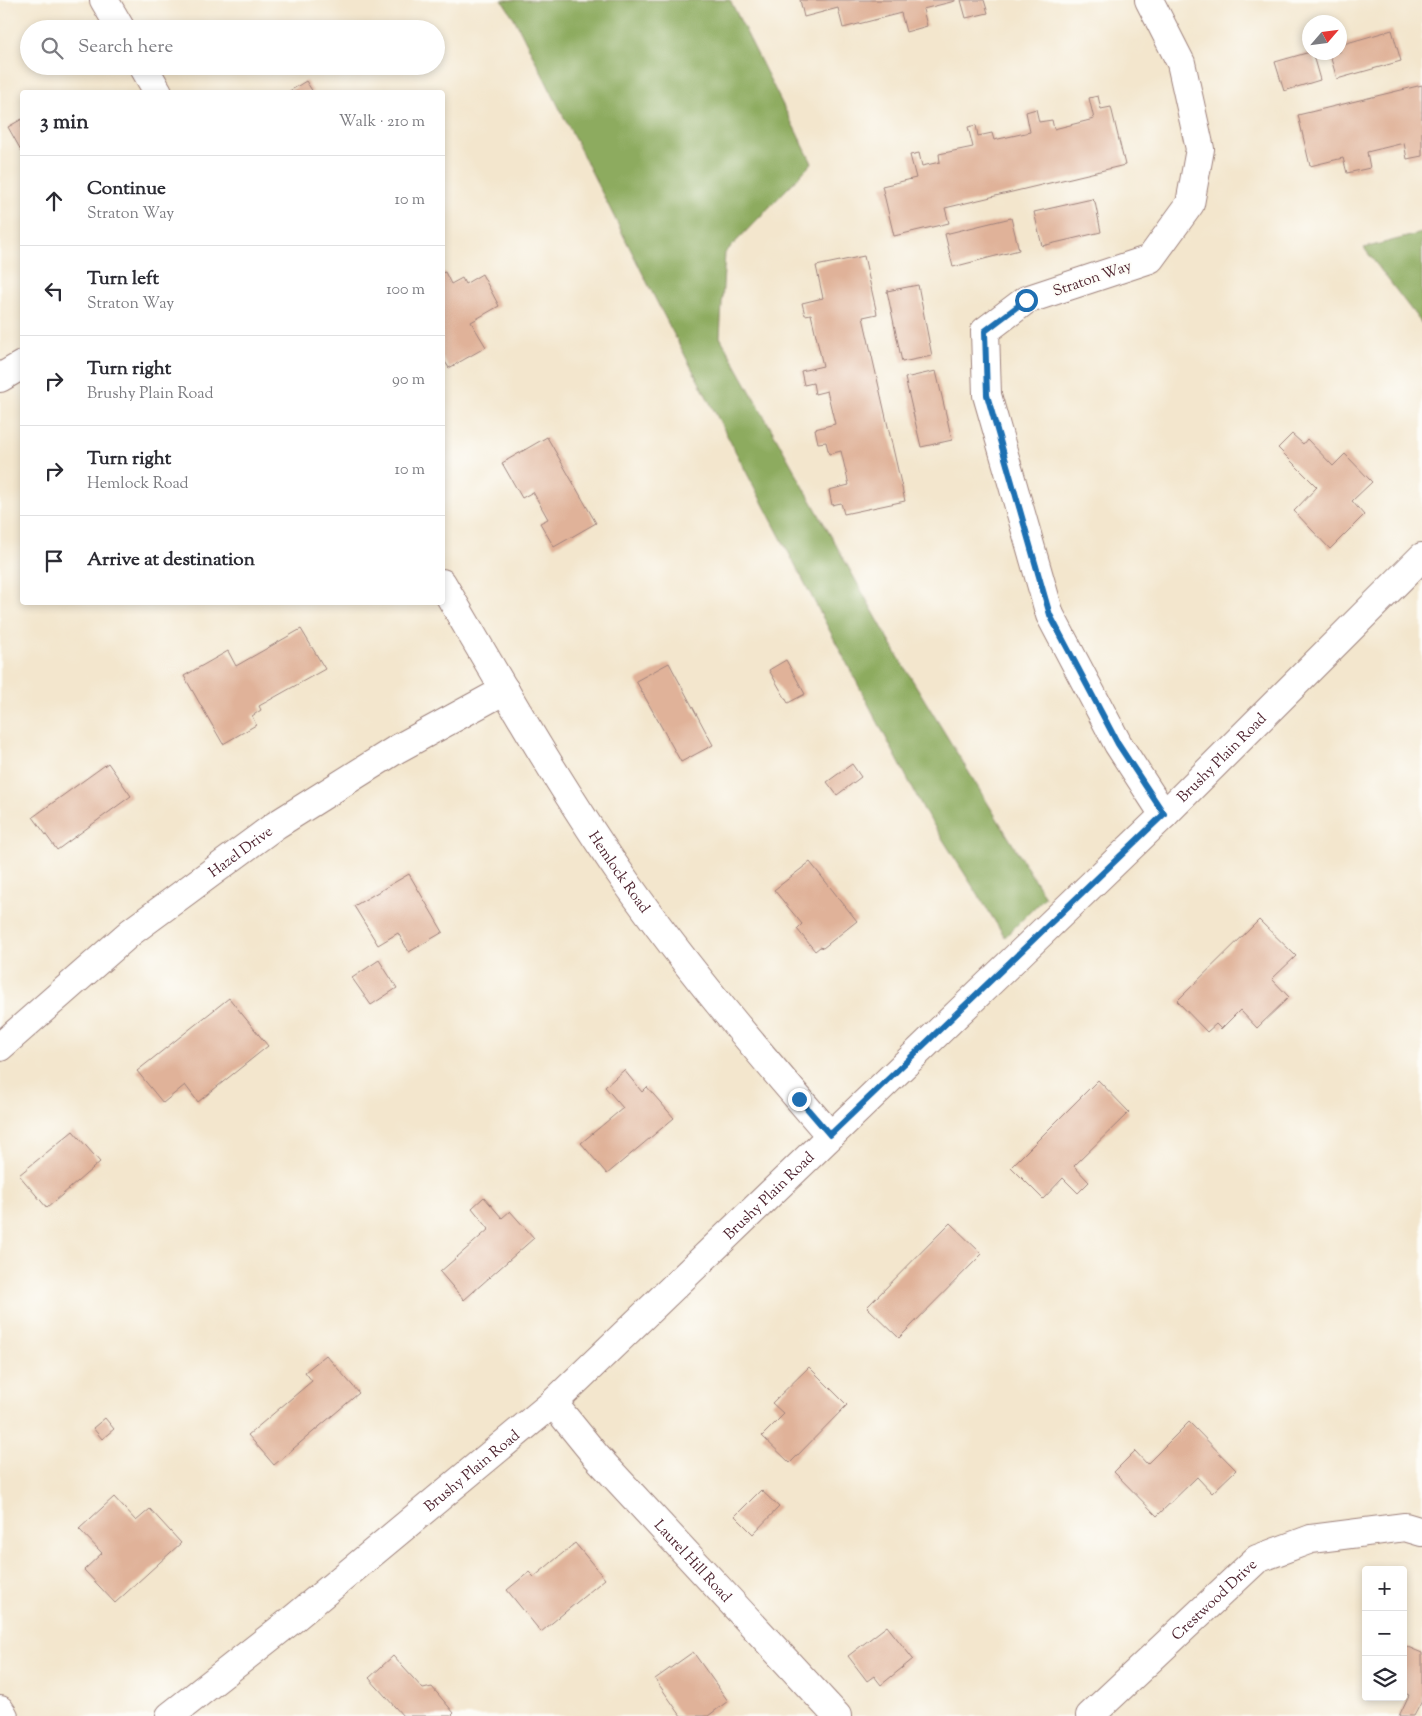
<!DOCTYPE html>
<meta charset="utf-8">
<style>
:root{--surface:#fff;--page:#f2f2f3;--text:#2b2b33;--muted:#7c7c81;--line:#e1e1e2}
body{margin:0;font-family:"Sorts Mill Goudy",serif;background:var(--page);color:var(--text)}
.controls{position:absolute;right:15px;bottom:15px;display:grid;overflow:hidden;border-radius:5px;box-shadow:0 2px 8px #0003}
.controls button{width:45px;height:45px;display:grid;place-items:center;padding:0;border:0;border-bottom:1px solid var(--line);background:var(--surface);color:var(--text);font:25px sans-serif}
.compass{position:absolute;left:1302px;top:15px;width:45px;height:45px;border-radius:50%;background:var(--surface);box-shadow:0 2px 8px #0003;rotate:62deg}
.stop{position:absolute;width:15px;height:15px;margin:-11px;border:4px solid #1f6fb2;border-radius:50%;background:#fff}
.stop.end{background:#1f6fb2;border-color:#fff;box-shadow:0 1px 5px #0008}
.list{margin:0;padding:0;list-style:none}
h2{display:flex;justify-content:space-between;align-items:center;height:65px;margin:0;padding:0 20px;font-size:21px}
h2 small{font-size:16px;font-weight:400;color:var(--muted)}
.list li{display:grid;grid-template-columns:32px 1fr auto;gap:15px;align-items:center;box-sizing:border-box;height:90px;padding:0 20px;border-top:1px solid var(--line)}
.list b{display:block;font-size:19px;white-space:nowrap}
.list p{margin:0;font-size:16px;white-space:nowrap;color:var(--muted)}
.list em{font-size:16px;font-style:normal;color:var(--muted)}
.icon{flex:none;width:28px;height:28px;fill:none;stroke:currentColor;stroke-width:2;stroke-linecap:round;stroke-linejoin:round}
.map{position:relative;flex:none;width:1422px;height:1716px;overflow:hidden}
.search{position:absolute;background:var(--surface);box-shadow:0 2px 8px #0003;left:20px;top:20px;width:425px;height:55px;display:flex;align-items:center;gap:12px;box-sizing:border-box;padding:0 18px;border-radius:28px;color:var(--muted);font-size:19px}
.panel{position:absolute;background:var(--surface);box-shadow:0 2px 8px #0003;left:20px;top:90px;width:425px;height:515px;border-radius:5px}
.map>svg:first-child{display:block}
.forest{fill:#8dab5e;stroke:#6c6544}
.building{fill:#e0b299}
.lines{fill:none;stroke-linecap:round;stroke-linejoin:round}
.street-casing{stroke:#9e827c;stroke-width:30}
.secondary-casing{stroke:#9e827c;stroke-width:30}
.street{stroke:#fff;stroke-width:28}
.secondary{stroke:#fff;stroke-width:28}
.route{stroke:#1f6fb2;stroke-width:6}
.labels{text-anchor:middle;stroke-width:4;stroke-linejoin:round;paint-order:stroke}
.street-label{font-size:15px;fill:#4a1f2b;stroke:#fdfcf7}
</style>
<div class="map">
<svg width="1422" height="1716" viewBox="0 0 1422 1716">
<rect width="100%" height="100%" fill="#fdfcf7"/>
<filter id="ink" filterUnits="userSpaceOnUse"><feTurbulence type="fractalNoise" baseFrequency=".02" numOctaves="2"/><feDisplacementMap in="SourceGraphic" scale="10" xChannelSelector="R" yChannelSelector="G"/><feConvolveMatrix kernelMatrix="1 2 1 2 8 2 1 2 1" color-interpolation-filters="sRGB"/></filter>
<filter id="wash" filterUnits="userSpaceOnUse"><feTurbulence type="fractalNoise" baseFrequency=".0096" numOctaves="4" result="noise"/><feDisplacementMap in="SourceGraphic" scale="20" xChannelSelector="R" yChannelSelector="G"/><feGaussianBlur stdDeviation="1.12" result="paint"/><feColorMatrix in="noise" values="0 0 0 0 0 0 0 0 0 0 0 0 0 0 0 0 0 1.4 0 .05"/><feComposite in="paint" operator="in"/></filter>
<g filter="url(#wash)">
<rect width="100%" height="100%" fill="#f3e6cd"/>
<g class="forest">
<path d="M502 0H730L812 163 725 253 720 337 899 658 1045 897 1005 937 924 810 659 306 514 18Z"/>
<path d="M1422 233V324L1364 248Z"/>
</g>
<g id="blocks">
<g class="building">
<path d="M800 0H955V1L923 9 927 26 906 32 901 13 843 28 838 8 804 17Z"/>
<path d="M961 0H984L988 13 966 18Z"/>
<path d="M1392 30 1401 61 1337 79 1329 52H1340V45Z"/>
<path d="M1310 52H1312L1320 80 1284 91 1275 62Z"/>
<path d="M306 81 313 92H288Z"/>
<path d="M1422 85V156L1407 159 1404 143 1367 152 1370 168 1347 173 1343 158 1310 166 1298 115Z"/>
<path d="M1098 96 1101 109 1111 107 1125 165 945 208 949 223 894 236 882 186 916 178 910 155 919 153 922 166 940 162 939 154 973 147 968 127 976 125 978 136 992 133 994 140 1030 132 1026 112 1036 109 1039 122 1052 120 1054 129 1094 119 1089 98Z"/>
<path d="M22 119V152L8 127Z"/>
<path d="M1092 199 1095 202 1101 232 1042 246 1034 212Z"/>
<path d="M1011 218 1019 250 953 267 945 234Z"/>
<path d="M864 256 877 314 863 317 905 501 844 514 841 503 832 505 829 490 849 485 841 451 829 454 826 442 818 443 815 429 835 424 827 391 815 394 813 383 804 385 801 371 823 366 811 314 805 315 802 303 823 298 816 266Z"/>
<path d="M445 272 451 284 462 278 465 284 482 274 499 306 471 322 486 347 449 368 442 357V273Z"/>
<path d="M918 285 932 356 902 362 887 291Z"/>
<path d="M936 371 952 440 921 447 905 378Z"/>
<path d="M1292 434 1303 444 1307 439 1333 466 1345 454 1372 482 1352 501 1364 515 1330 549 1294 511 1317 487 1278 448Z"/>
<path d="M547 437 596 523 554 547 540 523 548 519 533 492 522 498 502 463Z"/>
<path d="M301 629 325 669 259 706 261 710 252 716 256 725 223 744 184 676 228 651 236 666Z"/>
<path d="M786 660 805 694 788 703 769 670Z"/>
<path d="M669 663 713 745 681 762 636 681Z"/>
<path d="M108 763 131 796 57 850 33 817Z"/>
<path d="M852 764 861 777 837 795 827 782Z"/>
<path d="M810 862 857 921 823 948 820 947 815 951 797 929 802 924 774 890Z"/>
<path d="M409 874 443 932 409 952 398 933 378 945 354 906Z"/>
<path d="M1259 920 1296 956 1272 979 1289 997 1257 1028 1240 1010 1221 1029 1216 1024 1207 1032 1177 1001Z"/>
<path d="M379 960 397 988 371 1005 352 978Z"/>
<path d="M229 998 268 1046 198 1102 185 1085 163 1103 137 1071Z"/>
<path d="M624 1070 642 1092 647 1087 674 1118 607 1174 581 1143 623 1108 605 1087Z"/>
<path d="M1098 1080 1129 1112 1074 1166 1089 1182 1078 1193 1063 1178 1043 1199 1011 1167Z"/>
<path d="M73 1131 100 1162 47 1208 19 1175Z"/>
<path d="M484 1197 502 1218 510 1211 534 1238 464 1300 440 1272 489 1229 472 1208Z"/>
<path d="M950 1223 982 1254 899 1338 867 1307Z"/>
<path d="M326 1355 359 1393 274 1465 248 1435 312 1381 305 1372Z"/>
<path d="M809 1367 847 1405 790 1463 762 1436 784 1414 772 1403Z"/>
<path d="M105 1418 114 1429 102 1439 93 1428Z"/>
<path d="M1189 1422 1236 1470 1212 1493 1197 1477 1157 1516 1114 1472 1135 1451 1147 1464Z"/>
<path d="M761 1490 779 1507 753 1534 735 1516Z"/>
<path d="M114 1497 136 1521 150 1509 181 1543 115 1603 84 1570 102 1553 79 1529Z"/>
<path d="M575 1543 605 1579 541 1632 507 1590 529 1572 534 1577Z"/>
<path d="M887 1626 913 1659 881 1685 874 1676 867 1681 848 1656Z"/>
<path d="M1403 1645 1422 1653V1701L1414 1716H1399L1409 1695 1403 1692Z"/>
<path d="M693 1652 728 1701 708 1716H681L655 1679Z"/>
<path d="M393 1656 423 1689 432 1687 454 1713 451 1716H403L369 1678Z"/>
</g>
</g>
</g>
<g filter="url(#ink)">
<use href="#blocks" fill-opacity="0" stroke="#9e827c" stroke-width="1"/>
<g class="lines">
<g class="street-casing">
<g id="street">
<path d="M104 0 121 29"/>
<path d="M1149 0 1181 63 1200 149 1190 204 1150 259 1026 300 985 331 987 395 1050 615 1118 744 1164 815"/>
<path d="M143 66 158 92"/>
<path d="M0 378 22 365"/>
<path id="s1" d="M442 583C501 684 559 786 626 882 689 971 759 1053 830 1135"/>
<path id="s2" d="M0 1047 131 932 276 825 397 749 505 690"/>
<path id="s3" d="M553 1403 596 1456 837 1716"/>
<path d="M0 1710 4 1716"/>
<path id="s4" d="M1090 1716 1257 1559 1311 1539 1405 1527 1422 1532"/>
</g>
</g>
<g class="secondary-casing">
<g id="secondary">
<path id="s5" d="M170 1716 292 1620 553 1403 1164 815 1422 557"/>
</g>
</g>
<use href="#street" class="street"/>
<use href="#secondary" class="secondary"/>
</g>
</g>
<g class="lines" filter="url(#ink)">
<path class="route" d="M799 1099 830 1135 1164 814 1118 744 1050 615 987 395 985 331 1026 300"/>
</g>
<g class="labels">
<g class="street-label">
<text transform="translate(1092 278) rotate(-19)" y="5">Straton Way</text>
<text dy="5" stroke="none"><textPath href="#s5" startOffset="1424">Brushy Plain Road</textPath></text>
<text dy="5" stroke="none"><textPath href="#s2" startOffset="310">Hazel Drive</textPath></text>
<text dy="5" stroke="none"><textPath href="#s1" startOffset="339">Hemlock Road</textPath></text>
<text dy="5" stroke="none"><textPath href="#s5" startOffset="794">Brushy Plain Road</textPath></text>
<text dy="5" stroke="none"><textPath href="#s5" startOffset="389">Brushy Plain Road</textPath></text>
<text dy="5" stroke="none"><textPath href="#s3" startOffset="211">Laurel Hill Road</textPath></text>
<text dy="5" stroke="none"><textPath href="#s4" startOffset="170">Crestwood Drive</textPath></text>
</g>
</g>
</svg>
<div class="controls">
<button>+</button>
<button>−</button>
<button><svg class="icon" aria-label="layers" viewBox="0 0 24 24"><path d="M12 4l9 5-9 5-9-5zM3 14l9 5 9-5"/></svg></button>
</div>
<svg class="compass" viewBox="-18 -18 36 36"><path d="M0-13l5 13h-10z" fill="#e53935"/><path d="M0 13l5-13h-10z" fill="#7c7c81"/></svg>
<div class="stop" style="left:1026px;top:300px"></div>
<div class="stop end" style="left:799px;top:1099px"></div>
<div class="search"><svg class="icon" aria-label="search" viewBox="0 0 24 24"><circle cx="10" cy="10" r="6"/><path d="M15 15l6 6"/></svg>Search here</div>
<section class="panel">
<h2>3 min<small>Walk · 210 m</small></h2>
<ul class="list">
<li><svg class="icon" aria-label="ahead" viewBox="0 0 24 24"><path d="M12 20V5M6 11l6-6 6 6"/></svg><div><b>Continue</b><p>Straton Way</p></div><em>10 m</em></li>
<li><svg class="icon" aria-label="left" viewBox="0 0 24 24"><path d="M17 20v-9H6M10 6l-5 5 5 5"/></svg><div><b>Turn left</b><p>Straton Way</p></div><em>100 m</em></li>
<li><svg class="icon" aria-label="right" viewBox="0 0 24 24"><path d="M7 20v-9h11M14 6l5 5-5 5"/></svg><div><b>Turn right</b><p>Brushy Plain Road</p></div><em>90 m</em></li>
<li><svg class="icon" aria-label="right" viewBox="0 0 24 24"><path d="M7 20v-9h11M14 6l5 5-5 5"/></svg><div><b>Turn right</b><p>Hemlock Road</p></div><em>10 m</em></li>
<li><svg class="icon" aria-label="arrive" viewBox="0 0 24 24"><path d="M6 21V4h12l-3 4 3 4H6"/></svg><div><b>Arrive at destination</b></div></li>
</ul>
</section>
</div>
